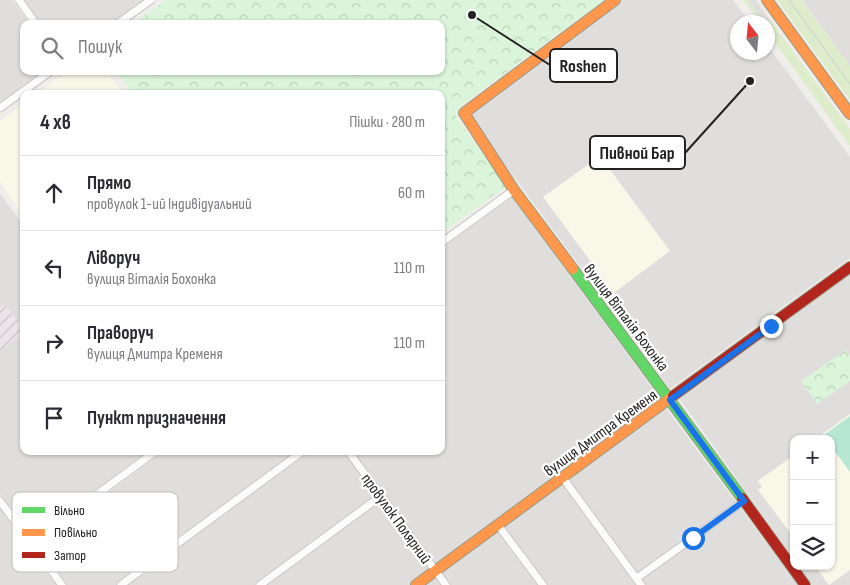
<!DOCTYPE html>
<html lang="uk">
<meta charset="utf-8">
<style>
:root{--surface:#fff;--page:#f7f7f7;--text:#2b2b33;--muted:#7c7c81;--line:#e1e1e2}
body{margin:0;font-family:"Sofia Sans Condensed",sans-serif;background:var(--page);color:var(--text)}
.controls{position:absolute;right:15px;bottom:15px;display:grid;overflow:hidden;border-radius:10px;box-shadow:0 1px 4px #0004}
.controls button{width:45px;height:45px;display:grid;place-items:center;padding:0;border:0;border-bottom:1px solid var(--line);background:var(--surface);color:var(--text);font:25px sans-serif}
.compass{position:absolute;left:730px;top:15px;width:45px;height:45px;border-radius:50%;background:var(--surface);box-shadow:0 1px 4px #0004;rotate:344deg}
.stop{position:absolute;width:15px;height:15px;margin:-11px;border:4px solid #1a73e8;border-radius:50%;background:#fff}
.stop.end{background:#1a73e8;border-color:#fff;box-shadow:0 1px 5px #0008}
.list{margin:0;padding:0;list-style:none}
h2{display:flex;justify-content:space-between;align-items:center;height:65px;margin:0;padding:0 20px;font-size:21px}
h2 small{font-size:16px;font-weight:400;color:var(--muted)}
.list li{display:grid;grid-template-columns:32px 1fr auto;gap:15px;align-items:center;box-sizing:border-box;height:75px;padding:0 20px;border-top:1px solid var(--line)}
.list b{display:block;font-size:19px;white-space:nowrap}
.list p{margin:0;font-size:16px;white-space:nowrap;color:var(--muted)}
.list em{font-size:16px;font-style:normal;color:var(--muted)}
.icon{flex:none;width:28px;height:28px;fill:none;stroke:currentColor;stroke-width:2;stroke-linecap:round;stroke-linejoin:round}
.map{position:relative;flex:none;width:850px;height:585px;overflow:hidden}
.search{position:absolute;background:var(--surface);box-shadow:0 1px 4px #0004;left:20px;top:20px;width:425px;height:55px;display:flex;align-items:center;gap:12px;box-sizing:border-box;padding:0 18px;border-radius:10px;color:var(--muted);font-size:19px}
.panel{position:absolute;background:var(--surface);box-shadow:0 1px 4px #0004;left:20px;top:90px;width:425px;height:365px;border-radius:10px}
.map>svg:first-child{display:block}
.residential{fill:#dfdedc}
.industrial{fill:url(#industrial-furrows)}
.education{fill:#f8f7e8}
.grass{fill:#ddeccb}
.park{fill:url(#park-crowns)}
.pitch{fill:#b7e6d2}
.parking{fill:#e0dfde}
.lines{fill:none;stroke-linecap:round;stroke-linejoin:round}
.street-casing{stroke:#c9c8c7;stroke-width:9}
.fast-casing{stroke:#999a82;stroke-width:12}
.slow-casing{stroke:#999a82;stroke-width:12}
.jam-casing{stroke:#999a82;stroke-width:12}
.street{stroke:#fdfcfc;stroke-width:7}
.fast{stroke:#63d668;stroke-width:10}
.slow{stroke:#ff974d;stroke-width:10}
.jam{stroke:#b3261e;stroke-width:10}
.tram{stroke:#ccc;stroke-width:1}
.route{stroke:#1a73e8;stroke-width:6}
.labels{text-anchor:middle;stroke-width:4.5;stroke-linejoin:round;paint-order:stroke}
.street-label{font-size:16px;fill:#222;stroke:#fff}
.key{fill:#fff;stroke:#bdbdbd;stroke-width:1}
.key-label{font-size:14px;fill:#222}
.leader{fill:none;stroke:#222;stroke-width:2}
.callout-dot{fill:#222;stroke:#fff;stroke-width:2}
.callout{fill:#fff;stroke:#222;stroke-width:2}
.callout-label{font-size:18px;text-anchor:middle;font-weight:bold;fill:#222}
</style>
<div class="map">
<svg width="850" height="585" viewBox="0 0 850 585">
<defs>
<pattern id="industrial-furrows" width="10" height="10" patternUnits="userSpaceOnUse" patternTransform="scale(1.25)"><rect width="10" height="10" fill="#ede4e9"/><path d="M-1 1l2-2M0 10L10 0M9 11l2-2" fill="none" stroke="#cbc3c8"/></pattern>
<pattern id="park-crowns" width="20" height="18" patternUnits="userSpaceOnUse" patternTransform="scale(1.25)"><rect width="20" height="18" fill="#daf5da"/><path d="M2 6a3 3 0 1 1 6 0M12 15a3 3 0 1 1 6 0" fill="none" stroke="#bbd2bb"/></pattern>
</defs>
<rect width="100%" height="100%" fill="#f0eeeb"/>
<g class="residential">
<path d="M0 0H12L30 24H24V71H45L0 104Z"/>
<path d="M23 0H144L111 24H41Z"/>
<path d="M620 0H733L750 22H738V52H768V46L850 157V258L670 389 468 114Z"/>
<path d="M802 0H850V66Z"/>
<path d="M0 193 24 227V451H148L38 533 32 535 28 532 0 494Z"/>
<path d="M512 197 661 400 438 564 435 565 352 451H441V249Z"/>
<path d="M850 273V585H812L799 566H831V439H794V559L679 398Z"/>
<path d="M665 407 798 585H422Z"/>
<path d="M164 451H299L118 585H66L40 551 38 546 40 543Z"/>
<path d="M307 451H345L374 492V498L255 585H124Z"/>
<path d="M378 502 383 504 430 568 428 573 411 585H264Z"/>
<path d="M0 507 57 585H0Z"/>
</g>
<path class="industrial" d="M4 304 24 328V333L0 351V307Z"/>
<g class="education">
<path d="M68 71H106L123 94H37Z"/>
<path d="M24 103V218L0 182V121Z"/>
<path d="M600 156 670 251 614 293 543 197Z"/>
<path d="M850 414V570L829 585 815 566H831V439H816Z"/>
<path d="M794 455V538L758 490 762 487 758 481Z"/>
</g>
<g class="grass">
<path d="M743 0H748L763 21 770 20 850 129V146L768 33V22H760Z"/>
<path d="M777 0H801L850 66V100Z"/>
</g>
<g class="park">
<path d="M166 0H604L463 104 456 114 457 119 507 186 441 233V94H133L116 71H441V24H133Z"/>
<path d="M846 350 850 356V381L817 404 801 381Z"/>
</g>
<path class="pitch" d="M850 416V472L831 446V439H826L824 435Z"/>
<path class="parking" d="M748 0H756L770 20 763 21Z"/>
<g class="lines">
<g class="street-casing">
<g id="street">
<path d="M19 0 36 24"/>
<path d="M117 24 151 0"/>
<path d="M0 108 51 71"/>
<path d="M441 243 514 190"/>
<path d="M348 451 446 585"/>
<path d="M563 478 641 585"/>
<path d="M0 501 62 585"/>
<path d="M498 525 543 585"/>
<path d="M31 543 156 451"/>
<path d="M637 578 744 501"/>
<path d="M121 585 303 451"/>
<path d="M260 585 381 496"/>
</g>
</g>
<g class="fast-casing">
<path id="fast" d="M573 269 742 498"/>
</g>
<g class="slow-casing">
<g id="slow">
<path d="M767 0 850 114"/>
<path d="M573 269 514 190 464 113 615 0"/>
<path d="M416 585 673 396"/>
</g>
</g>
<g class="jam-casing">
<g id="jam">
<path d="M673 396 850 267"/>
<path d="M742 498 805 585"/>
</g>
</g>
<use href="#street" class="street"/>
<use href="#fast" class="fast"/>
<use href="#slow" class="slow"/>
<use href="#jam" class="jam"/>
<path class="tram" d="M789 0 850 84"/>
</g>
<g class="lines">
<path class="route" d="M693 538 744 501 670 400 771 326"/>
</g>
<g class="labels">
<g class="street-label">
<text transform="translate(627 317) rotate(53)" y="6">вулиця Віталія Бохонка</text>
<text transform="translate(600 432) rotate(-36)" y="6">вулиця Дмитра Кременя</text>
<text transform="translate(397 518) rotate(54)" y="6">провулок Полярний</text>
</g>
</g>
<rect x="12" y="492" width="166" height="80" rx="8" class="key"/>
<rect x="22" y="507" width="23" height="6" fill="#63d668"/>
<rect x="22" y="529" width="23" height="7" fill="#ff974d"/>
<rect x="22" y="552" width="23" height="6" fill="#b3261e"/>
<g class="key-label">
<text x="54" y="515">Вільно</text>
<text x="54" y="537">Повільно</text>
<text x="54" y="560">Затор</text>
</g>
<path class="leader" d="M472 15L550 65M750 81L685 153"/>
<g class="callout-dot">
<circle cx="472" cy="15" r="5"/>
<circle cx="750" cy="81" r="5"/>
</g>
<g class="callout">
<rect x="550" y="49" width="67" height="33" rx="5"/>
<rect x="590" y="136" width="95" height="33" rx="5"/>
</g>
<g class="callout-label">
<text x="583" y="72">Roshen</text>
<text x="637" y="159">Пивной Бар</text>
</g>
</svg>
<div class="controls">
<button>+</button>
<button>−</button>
<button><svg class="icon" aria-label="layers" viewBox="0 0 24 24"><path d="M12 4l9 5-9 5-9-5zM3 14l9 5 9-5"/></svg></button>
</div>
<svg class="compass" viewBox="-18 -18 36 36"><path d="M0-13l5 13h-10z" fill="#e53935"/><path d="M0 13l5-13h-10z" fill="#7c7c81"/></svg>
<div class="stop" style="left:693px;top:538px"></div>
<div class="stop end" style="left:771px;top:326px"></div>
<div class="search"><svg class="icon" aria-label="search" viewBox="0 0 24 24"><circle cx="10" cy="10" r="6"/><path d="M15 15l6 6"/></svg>Пошук</div>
<section class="panel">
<h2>4 хв<small>Пішки · 280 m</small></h2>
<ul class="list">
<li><svg class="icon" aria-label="ahead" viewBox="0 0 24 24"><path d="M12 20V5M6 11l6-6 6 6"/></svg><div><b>Прямо</b><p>провулок 1-ий Індивідуальний</p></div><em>60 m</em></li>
<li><svg class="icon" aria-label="left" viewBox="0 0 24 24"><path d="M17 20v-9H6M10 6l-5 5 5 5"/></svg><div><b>Ліворуч</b><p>вулиця Віталія Бохонка</p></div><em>110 m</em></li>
<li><svg class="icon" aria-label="right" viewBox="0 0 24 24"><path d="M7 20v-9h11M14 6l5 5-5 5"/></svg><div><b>Праворуч</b><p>вулиця Дмитра Кременя</p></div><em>110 m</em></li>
<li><svg class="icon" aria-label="arrive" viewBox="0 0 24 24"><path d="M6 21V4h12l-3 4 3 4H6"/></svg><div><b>Пункт призначення</b></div></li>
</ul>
</section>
</div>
